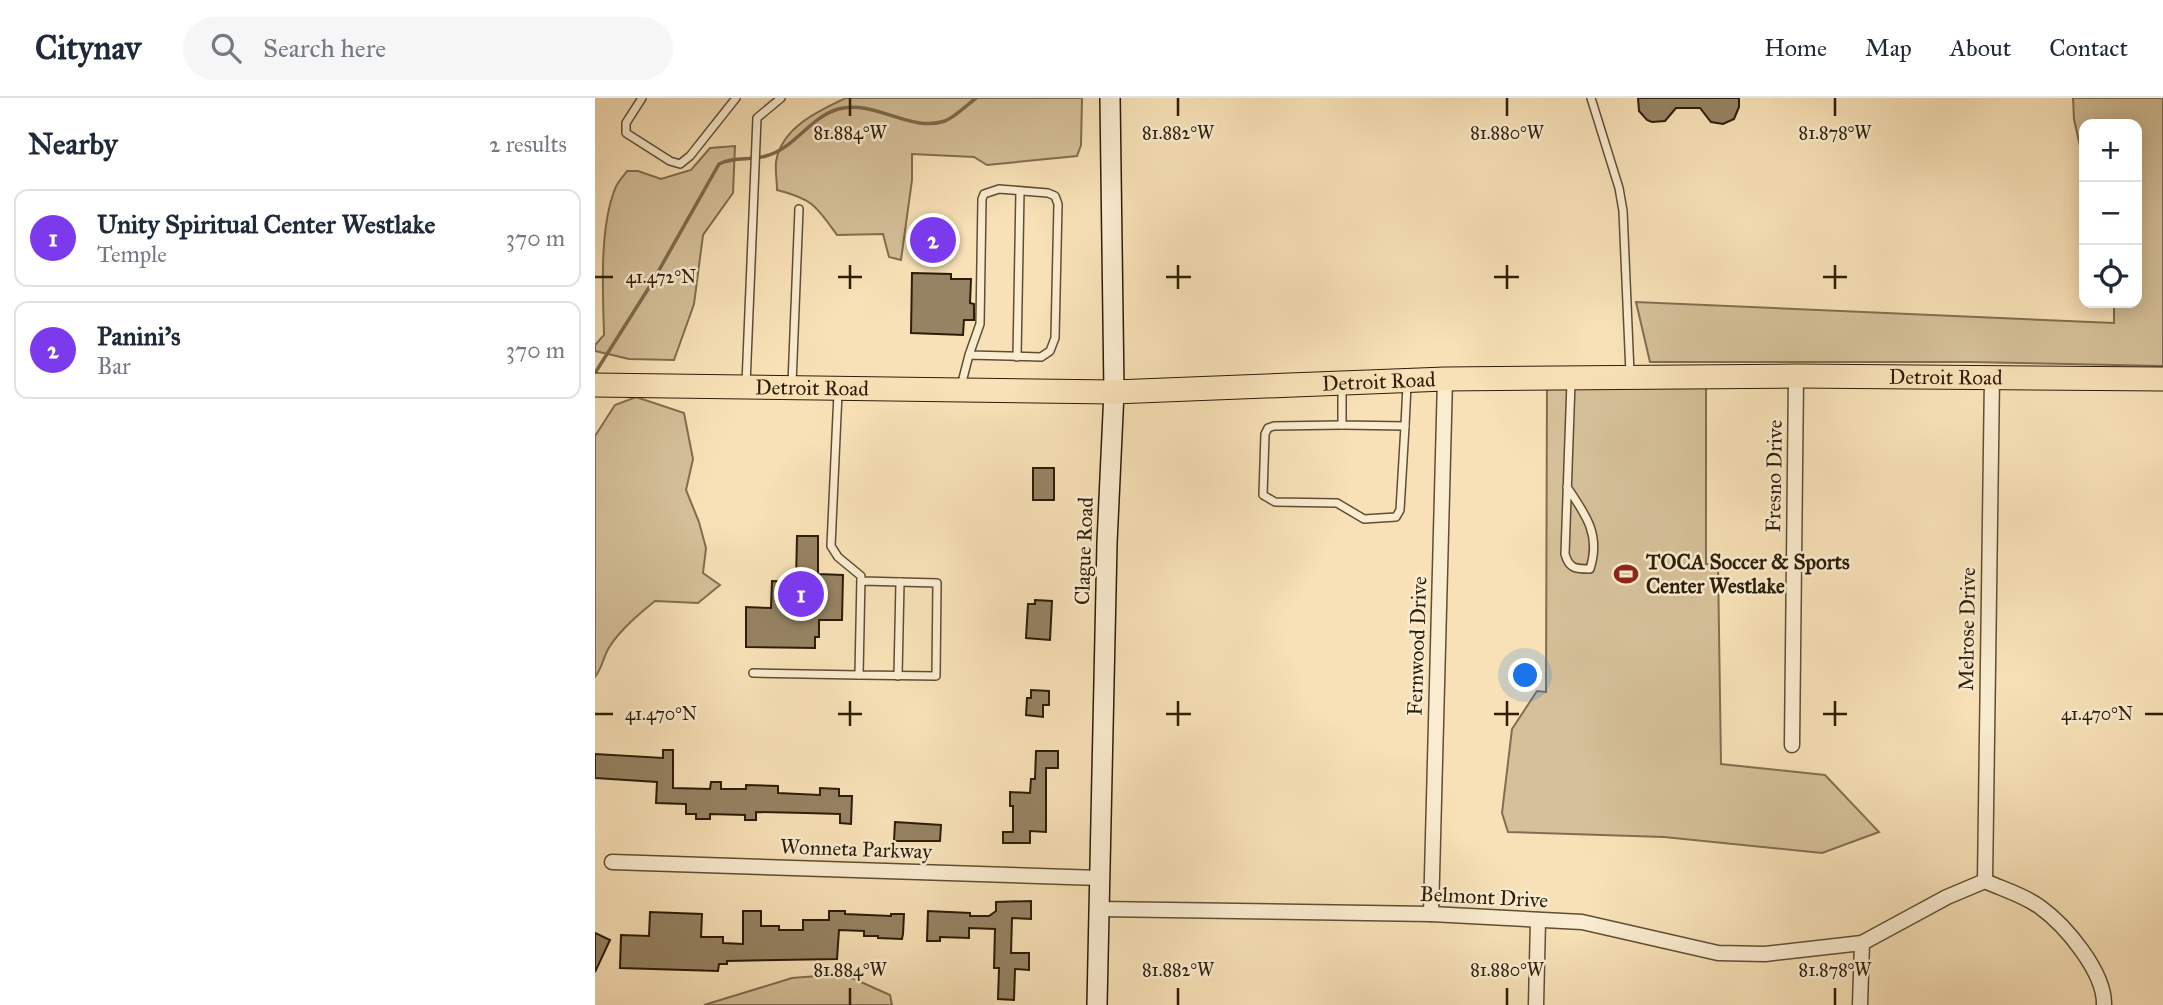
<!DOCTYPE html>
<meta charset="utf-8">
<style>
:root{--surface:#fff;--page:#f6f6f7;--text:#1f2937;--muted:#747a83;--line:#e0e1e3;--accent:#7c3aed}
body{margin:0;font-family:"IM FELL Great Primer",serif;background:var(--page);color:var(--text)}
.controls{position:absolute;right:21px;top:21px;display:grid;overflow:hidden;border-radius:14px;box-shadow:0 4px 18px #0003}
.controls button{width:63px;height:63px;display:grid;place-items:center;padding:0;border:0;border-bottom:2px solid var(--line);background:var(--surface);color:var(--text);font:35px sans-serif}
.you{position:absolute;left:931px;top:578px;width:24px;height:24px;margin:-18px;border:5px solid #fff;border-radius:50%;background:#1a73e8;box-shadow:0 0 0 10px #1a73e833}
.badge{display:grid;place-items:center;width:46px;height:46px;border-radius:50%;background:var(--accent);color:#fff;font-size:23px;font-weight:700}
.pin{position:absolute;translate:-50% -50%;border:4px solid #fff;box-shadow:0 2px 7px #0006}
.list{margin:0;padding:0;list-style:none}
h2{display:flex;justify-content:space-between;align-items:center;height:91px;margin:0;padding:0 28px;font-size:30px}
h2 small{font-size:23px;font-weight:400;color:var(--muted)}
.list li{display:grid;grid-template-columns:46px 1fr auto;gap:21px;align-items:center;box-sizing:border-box;height:98px;margin:0 14px 14px;padding:0 14px;border:2px solid var(--line);border-radius:14px}
.list b{display:block;font-size:26px;white-space:nowrap}
.list p{margin:0;font-size:23px;white-space:nowrap;color:var(--muted)}
.list em{font-size:23px;font-style:normal;color:var(--muted)}
.icon{flex:none;width:38px;height:38px;fill:none;stroke:currentColor;stroke-width:2;stroke-linecap:round;stroke-linejoin:round}
.map{position:relative;flex:none;width:1568px;height:907px;overflow:hidden}
header{display:flex;align-items:center;gap:42px;box-sizing:border-box;height:98px;padding:0 35px;background:var(--surface);border-bottom:2px solid var(--line)}
header strong{font-size:33px}
nav{display:flex;gap:38px;margin-inline-start:auto;font-size:24px}
.search{width:490px;height:63px;background:var(--page);display:flex;align-items:center;gap:18px;box-sizing:border-box;padding:0 24px;border-radius:38px;color:var(--muted);font-size:26px}
main{display:flex}
aside{flex:1;background:var(--surface)}
.map>svg:first-child{display:block}
.green{fill:#d5c099;stroke:#806e50;stroke-width:2}
.lines{fill:none;stroke-linecap:round;stroke-linejoin:round}
.stream{stroke:#7d6a4d;stroke-width:3.5}
.building{fill:#968363;stroke:#2c1d07;stroke-width:2}
.lane-casing{stroke:#5f4e33;stroke-width:10}
.street-casing{stroke:#5f4e33;stroke-width:17}
.secondary-casing{stroke:#2c1d07;stroke-width:22}
.primary-casing{stroke:#2c1d07;stroke-width:25}
.lane{stroke:#faecd0;stroke-width:7}
.street{stroke:#faecd0;stroke-width:14}
.secondary{stroke:#faecd0;stroke-width:19}
.primary{stroke:#f8e1b7;stroke-width:23}
.ticks{fill:none;stroke:#2c1d07;stroke-width:2.5}
.labels{text-anchor:middle;stroke-width:5;stroke-linejoin:round;paint-order:stroke}
.street-label{font-size:21px;fill:#2c1d07;stroke:#faecd0}
.poi-label{font-size:21px;font-weight:bold;fill:#2c1d07;stroke:#faecd0;text-anchor:start}
.ticks-label{font-size:18px;text-anchor:middle;fill:#2c1d07;stroke:#faecd0;stroke-width:5;stroke-linejoin:round;paint-order:stroke}
</style>
<header>
<strong>Citynav</strong>
<div class="search"><svg class="icon" aria-label="search" viewBox="0 0 24 24"><circle cx="10" cy="10" r="6"/><path d="M15 15l6 6"/></svg>Search here</div>
<nav><a>Home</a><a>Map</a><a>About</a><a>Contact</a></nav>
</header>
<main>
<aside>
<h2>Nearby<small>2 results</small></h2>
<ul class="list">
<li><span class="badge">1</span><div><b>Unity Spiritual Center Westlake</b><p>Temple</p></div><em>370 m</em></li>
<li><span class="badge">2</span><div><b>Panini's</b><p>Bar</p></div><em>370 m</em></li>
</ul>
</aside>
<div class="map">
<svg width="1568" height="907" viewBox="0 0 1568 907">
<rect width="100%" height="100%" fill="#f8e1b7"/>
<filter id="stains"><feTurbulence type="fractalNoise" baseFrequency=".00286" numOctaves="4"/><feColorMatrix values="0 0 0 0 .2 0 0 0 0 .09 0 0 0 0 .02 0 0 0 .5 -.17"/></filter>
<radialGradient id="worn" r=".72"><stop offset=".6" stop-color="#630" stop-opacity="0"/><stop offset="1" stop-color="#630" stop-opacity=".3"/></radialGradient>
<g class="green">
<path d="M251 0H487L486 47 482 58 392 67 379 59 317 56V82L306 162 294 159 288 136 242 137C221 108 218 101 182 92 182 83 180 73 181 64 186 30 223 13 251 0Z"/>
<path d="M1478 0H1568V268L1374 264H1055L1041 204 1519 225V205H1542V26H1489V66L1479 21Z"/>
<path d="M140 48 138 95 108 137 99 206 79 262 34 261 0 253V247L9 237C8 194 4 131 20 91 22 84 28 79 32 73H43L66 81 96 72 115 50Z"/>
<path d="M1111 279V466H1123L1126 666 1230 677 1284 734 1227 755 1069 739 913 734 907 715 917 631 942 593 951 594 952 280Z"/>
<path d="M41 299 89 315 98 361 91 392 104 424 111 450 108 475 125 487 103 505 60 503C44 516 26 531 15 548 8 558 8 569 0 579V338L20 307Z"/>
<path d="M248 876 295 897 297 907H109L197 880Z"/>
</g>
<g class="lines">
<path class="stream" d="M0 275 55 188 124 66C140 58 155 63 171 58 200 50 214 20 243 11 279 1 315 35 350 23 360 19 372 7 381 0"/>
</g>
<g class="building">
<path d="M1043 0H1144V9L1139 21 1128 26 1116 24 1105 10H1081L1070 23 1057 24 1052 22 1044 13Z"/>
<path d="M317 175 356 176V181H376L375 205 379 206V222H369L368 237 316 235Z"/>
<rect x="438" y="370" width="21" height="32"/>
<path d="M202 438H223V476L248 477 247 522H224V539H220V550L151 549V509L176 510 177 483 201 484Z"/>
<path d="M440 502 457 503 455 542 431 540 433 506H440Z"/>
<path d="M436 592 454 593V607H448V619L431 617 432 600H436Z"/>
<path d="M68 652H78V690L115 691 116 684H126V691H151V687L183 688V695L225 697V690L244 691V698H257L256 726 245 725V716L211 715 161 714V722H150V717L115 716V721H101V716H91V706L61 705 62 684 0 680V656L68 660Z"/>
<path d="M441 653H463V670H451V734L435 733V745H408V734H418V708H415V694L435 695 436 681H440Z"/>
<path d="M300 724 346 727 345 743H299Z"/>
<path d="M436 803V821L417 820 416 855H434V872L420 871 419 902 403 901 404 870H399L400 831 374 830V840L345 839V843H332L333 813 375 815V818H394L401 813V804Z"/>
<path d="M148 813H166V828H184V832H208V822H234V813H250V816L296 818V816H309L308 836 307 841 283 840V838H269V833L244 832 242 861 132 863V866H124L123 873 25 870 26 837 54 838 55 814 107 816 106 839H128V845L148 846Z"/>
<path d="M0 835 15 842 0 874Z"/>
</g>
<g class="lines">
<g class="lane-casing">
<g id="lane">
<path d="M47 0 31 25V35L75 63 85 66 95 58 141 0"/>
<path d="M996 0 1024 90 1028 113 1035 275"/>
<path d="M422 259 425 93"/>
<path d="M151 286 162 20 186 0"/>
<path d="M197 286 204 111"/>
<path d="M366 288 374 257 446 259 455 253 460 240 463 106 460 98 453 95 404 91 389 96 387 101 385 226 374 257"/>
<path d="M747 289V327L810 328 812 287"/>
<path d="M243 295 236 448 243 459 266 478 264 577 341 578 342 485 267 483"/>
<path d="M747 327 679 328 673 330 670 336 668 397 680 404 742 405 769 421 801 419 805 412 810 328"/>
<path d="M972 389C991 417 1006 437 995 471 981 471 974 471 970 456L976 284"/>
<path d="M158 575 264 577"/>
<path d="M303 578 305 484"/>
</g>
</g>
<g class="street-casing">
<g id="street">
<path d="M1197 647 1201 278"/>
<path d="M17 764 505 780"/>
<path d="M1390 783 1397 279"/>
<path d="M1390 783C1407 791 1429 797 1445 809 1470 827 1510 874 1509 907"/>
<path d="M505 811 836 816 987 824 1123 855 1170 856 1267 845 1352 799 1390 783"/>
<path d="M836 816 850 281"/>
<path d="M941 907 943 822"/>
<path d="M1265 907 1267 845"/>
</g>
</g>
<g class="secondary-casing">
<path id="secondary" d="M502 907 512 445 519 294 515 0"/>
</g>
<g class="primary-casing">
<g id="primary">
<path id="s1" d="M0 287 519 294 850 281 1201 278 1568 281"/>
</g>
</g>
<use href="#lane" class="lane"/>
<use href="#street" class="street"/>
<use href="#secondary" class="secondary"/>
<use href="#primary" class="primary"/>
</g>
<path class="ticks" d="M255 0V18M583 0V18M912 0V18M1240 0V18M255 167V191M583 167V191M912 167V191M1240 167V191M0 179H18M243 179H267M571 179H596M899 179H924M1228 179H1252M255 603V628M583 603V628M912 603V628M1240 603V628M0 616H18M243 616H267M571 616H596M899 616H924M1228 616H1252M1550 616H1568M255 890V907M583 890V907M912 890V907M1240 890V907"/>
<defs>
<g id="stadium-bare" transform="scale(1.89)"><path d="M0-5a6.5 5 0 1 0 0 10a6.5 5 0 1 0 0-10ZM-3.5-1.8h7v3.6h-7Z" fill="#8f2418" stroke="#faecd0" stroke-width="2.5" paint-order="stroke"/></g>
</defs>
<g fill-rule="evenodd">
<use href="#stadium-bare" x="1031" y="476"/>
</g>
<g class="labels">
<g class="street-label">
<text dy="7" stroke="none"><textPath href="#s1" startOffset="1351">Detroit Road</textPath></text>
<text dy="7" stroke="none"><textPath href="#s1" startOffset="784">Detroit Road</textPath></text>
<text dy="7" stroke="none"><textPath href="#s1" startOffset="217">Detroit Road</textPath></text>
<text transform="translate(1179 378) rotate(-89)" y="7">Fresno Drive</text>
<text transform="translate(489 453) rotate(-88)" y="7">Clague Road</text>
<text transform="translate(1372 531) rotate(-89)" y="7">Melrose Drive</text>
<text transform="translate(822 548) rotate(-88)" y="7">Fernwood Drive</text>
<text transform="translate(261 751) rotate(2)" y="7">Wonneta Parkway</text>
<text transform="translate(889 799) rotate(3)" y="7">Belmont Drive</text>
</g>
<g class="poi-label">
<text x="1051" y="471">TOCA Soccer &amp; Sports<tspan x="1051" dy="24">Center Westlake</tspan></text>
</g>
</g>
<g class="ticks-label">
<text x="255" y="41">81.884°W</text>
<text x="583" y="41">81.882°W</text>
<text x="912" y="41">81.880°W</text>
<text x="1240" y="41">81.878°W</text>
<text x="66" y="185">41.472°N</text>
<text x="66" y="622">41.470°N</text>
<text x="1502" y="622">41.470°N</text>
<text x="255" y="878">81.884°W</text>
<text x="583" y="878">81.882°W</text>
<text x="912" y="878">81.880°W</text>
<text x="1240" y="878">81.878°W</text>
</g>
<rect width="100%" height="100%" filter="url(#stains)"/>
<rect width="100%" height="100%" fill="url(#worn)"/>
</svg>
<div class="controls">
<button>+</button>
<button>−</button>
<button><svg class="icon" aria-label="locate" viewBox="0 0 24 24"><circle cx="12" cy="12" r="6"/><path d="M12 2v4M12 18v4M2 12h4M18 12h4"/></svg></button>
</div>
<div class="you"></div>
<div class="pin badge" style="left:206px;top:496px">1</div>
<div class="pin badge" style="left:338px;top:142px">2</div>
</div>
</main>
